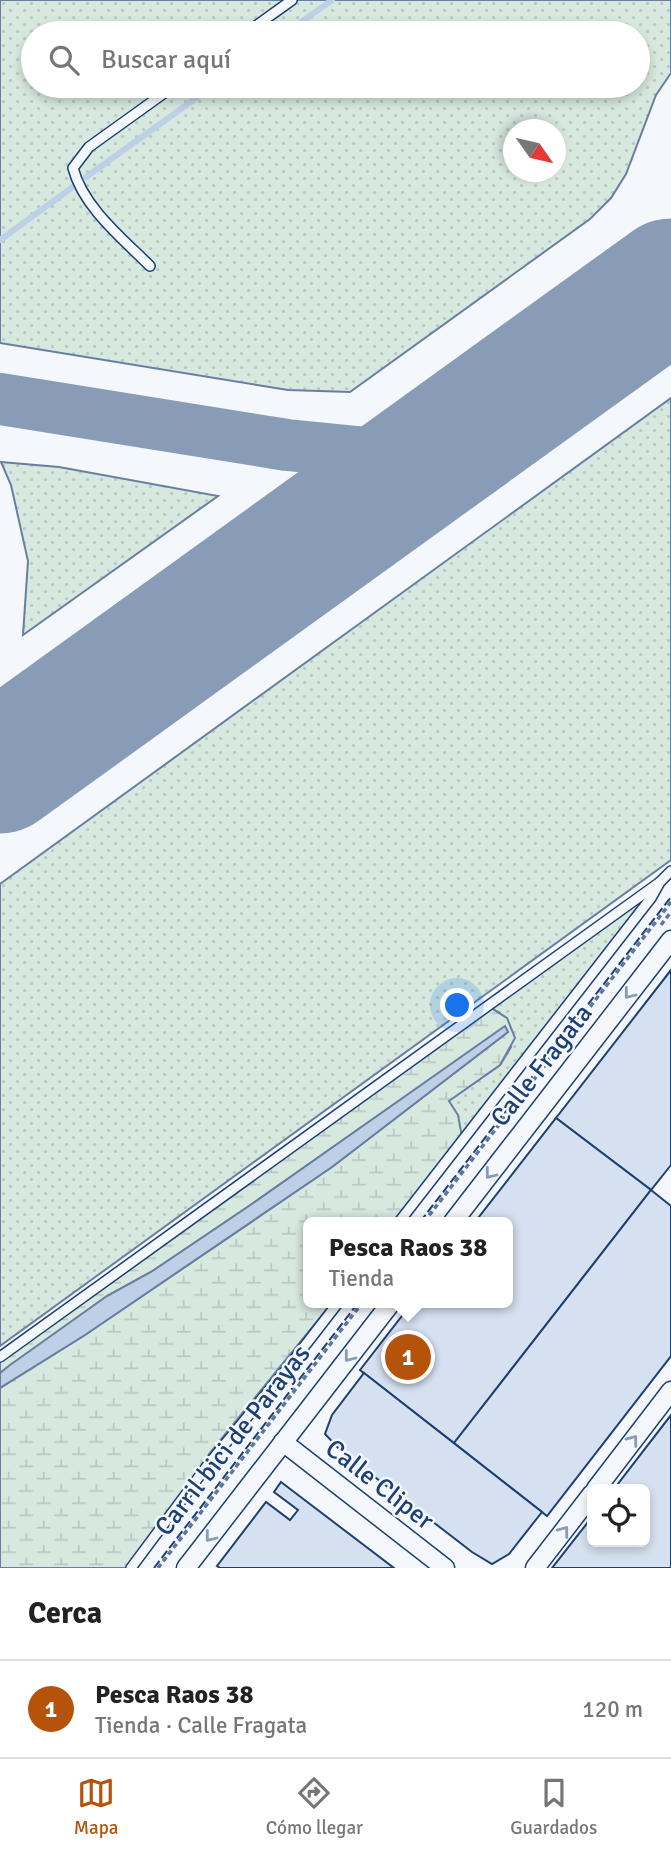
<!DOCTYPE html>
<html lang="es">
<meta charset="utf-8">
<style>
:root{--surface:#fff;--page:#f2f2f2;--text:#222;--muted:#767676;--line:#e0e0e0;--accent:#b45309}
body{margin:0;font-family:Signika,sans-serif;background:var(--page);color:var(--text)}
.controls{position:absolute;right:21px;bottom:21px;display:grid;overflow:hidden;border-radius:10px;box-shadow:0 4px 10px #0003}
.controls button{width:63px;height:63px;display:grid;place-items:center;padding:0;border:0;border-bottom:2px solid var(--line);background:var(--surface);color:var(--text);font:35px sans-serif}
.compass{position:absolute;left:503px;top:119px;width:63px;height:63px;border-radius:50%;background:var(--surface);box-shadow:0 4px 10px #0003;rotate:124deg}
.you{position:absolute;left:458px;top:1006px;width:24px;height:24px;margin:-18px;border:5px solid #fff;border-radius:50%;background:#1a73e8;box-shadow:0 0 0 10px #1a73e833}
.badge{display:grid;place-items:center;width:46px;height:46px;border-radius:50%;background:var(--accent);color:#fff;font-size:23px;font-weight:700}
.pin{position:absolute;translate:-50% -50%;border:4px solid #fff;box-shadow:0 2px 7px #0006}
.popup{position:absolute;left:303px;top:1217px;width:210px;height:91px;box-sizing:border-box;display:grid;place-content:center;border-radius:10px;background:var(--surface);filter:drop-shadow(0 2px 5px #0005);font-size:23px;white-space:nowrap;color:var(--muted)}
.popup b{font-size:26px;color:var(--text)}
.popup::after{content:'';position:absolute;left:50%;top:100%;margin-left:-14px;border:14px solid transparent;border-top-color:var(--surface)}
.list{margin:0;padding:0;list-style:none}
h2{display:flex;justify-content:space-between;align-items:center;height:91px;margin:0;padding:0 28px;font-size:30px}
h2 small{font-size:23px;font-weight:400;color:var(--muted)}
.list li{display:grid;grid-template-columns:46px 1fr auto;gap:21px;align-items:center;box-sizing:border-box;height:98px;padding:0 28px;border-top:2px solid var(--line)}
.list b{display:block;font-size:26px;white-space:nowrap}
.list p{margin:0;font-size:23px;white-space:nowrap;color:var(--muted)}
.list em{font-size:23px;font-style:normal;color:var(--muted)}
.icon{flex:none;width:38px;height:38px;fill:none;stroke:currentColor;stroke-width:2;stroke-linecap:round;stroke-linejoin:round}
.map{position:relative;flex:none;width:671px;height:1568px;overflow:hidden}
.search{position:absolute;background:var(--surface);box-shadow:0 4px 10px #0003;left:21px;right:21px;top:21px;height:77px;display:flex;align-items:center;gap:18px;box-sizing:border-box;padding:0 24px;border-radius:38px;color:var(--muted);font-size:26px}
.sheet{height:189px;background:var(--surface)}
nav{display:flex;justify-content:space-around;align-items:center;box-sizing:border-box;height:98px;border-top:2px solid var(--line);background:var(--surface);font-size:19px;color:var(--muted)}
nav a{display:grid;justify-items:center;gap:4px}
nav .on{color:var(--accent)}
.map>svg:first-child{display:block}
.grass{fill:url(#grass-dots);stroke:#687fa3;stroke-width:2;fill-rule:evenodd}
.wetland{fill:url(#wetland-marsh);stroke:#687fa3;stroke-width:2}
.water{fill:#bed0e5;stroke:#687fa3;stroke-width:2}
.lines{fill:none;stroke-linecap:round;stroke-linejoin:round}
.stream{stroke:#bed0e5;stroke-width:6}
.taxiway{stroke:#889bb7;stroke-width:52}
.runway{stroke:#889bb7;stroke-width:131}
.building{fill:#d5e0f0;stroke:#1d3f73;stroke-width:2}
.service-casing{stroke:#1d3f73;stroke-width:12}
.minor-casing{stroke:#1d3f73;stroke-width:21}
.path{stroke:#5e769c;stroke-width:3.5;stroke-dasharray:5 3.5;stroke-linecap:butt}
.service{stroke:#f4f7fb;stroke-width:9}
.minor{stroke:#f4f7fb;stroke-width:18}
.fence{stroke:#1d3f73;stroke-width:2;stroke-dasharray:9 3.5;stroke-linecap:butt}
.oneway{stroke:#889bb7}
.labels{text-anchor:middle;stroke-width:5;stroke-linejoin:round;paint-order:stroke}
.street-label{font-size:26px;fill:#1d3f73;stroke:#f4f7fb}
</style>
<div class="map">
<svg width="671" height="1568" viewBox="0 0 671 1568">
<defs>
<pattern id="grass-dots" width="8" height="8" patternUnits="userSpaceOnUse" patternTransform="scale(1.75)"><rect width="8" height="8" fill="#d7e8df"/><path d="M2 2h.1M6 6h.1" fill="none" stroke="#b8c8c3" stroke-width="1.8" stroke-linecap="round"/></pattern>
<pattern id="wetland-marsh" width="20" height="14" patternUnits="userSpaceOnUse" patternTransform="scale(1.75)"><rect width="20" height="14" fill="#d7e8df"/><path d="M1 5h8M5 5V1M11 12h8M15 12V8" fill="none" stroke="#b8c8c3"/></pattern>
</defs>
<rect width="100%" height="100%" fill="#f4f7fb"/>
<g class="grass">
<path d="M0 0H671V73L656 95 626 174 611 198 590 219 350 392 288 390 0 343ZM33 33H638V86H33ZM514 130H556V172H514Z"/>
<path d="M671 398V860L0 1346V884Z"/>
<path d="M1 462 59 467 218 496 23 635 28 561 11 485Z"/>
<path d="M642 900H645L462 1137 448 1101 500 1065 511 1047 500 1013 491 1008Z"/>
</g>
<path class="wetland" d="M491 1008 507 1018 515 1038 500 1065 449 1101 458 1115 462 1137 395 1222H308V1303H332L209 1454 178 1501 127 1568H0V1388L85 1335 332 1167 508 1032 505 1027 249 1206 151 1272 107 1296 0 1373V1362Z"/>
<path class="water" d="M505 1026 508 1032 332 1167 85 1335 0 1388V1373L10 1365 107 1296 151 1272 249 1206Z"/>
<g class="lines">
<g class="stream">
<path d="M286 33 332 0"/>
<path d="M86 177 213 86"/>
<path d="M0 240 74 186"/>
</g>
<path class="taxiway" d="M0 399 287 445 428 459"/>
<path class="runway" d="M0 768 671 284"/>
</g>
<g class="building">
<path d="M671 970V1165L651 1190 556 1118Z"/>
<path d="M556 1118 651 1190 454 1443 360 1370 412 1303H508V1222H475Z"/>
<path d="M651 1190 671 1206V1356L547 1516 454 1443Z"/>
<path d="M364 1373 542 1512 509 1554 492 1564 472 1552 341 1451 325 1434 332 1415Z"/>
<path d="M671 1415V1568H552L592 1517V1542H645V1489H614Z"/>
<path d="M281 1482 394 1568H220L217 1566 266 1502 290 1520 298 1510 274 1492Z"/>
</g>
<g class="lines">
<g class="service-casing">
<g id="service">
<path d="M246 33 292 0"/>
<path d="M150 266C123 239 83 207 73 168L89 147 174 86"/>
<path d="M399 1222 651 898 660 882 671 871"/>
<path d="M0 1357 660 882"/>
<path d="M131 1568 207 1466 290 1365 338 1303"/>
</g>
</g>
<g class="minor-casing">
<g id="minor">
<path d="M453 1222 671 940"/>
<path d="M283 1442 445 1568"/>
<path d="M596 1489 671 1391"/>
<path d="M186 1568 391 1303"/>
<path d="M535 1568 592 1494"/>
</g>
</g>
<g class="path">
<path d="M661 925 671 912"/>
<path d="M424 1222 671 902"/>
<path d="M158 1568 362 1303"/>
</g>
<use href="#service" class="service"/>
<use href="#minor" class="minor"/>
<g class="fence">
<path d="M420 1222 671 897"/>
<path d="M154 1568 358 1303"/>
</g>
</g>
<defs><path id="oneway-chevron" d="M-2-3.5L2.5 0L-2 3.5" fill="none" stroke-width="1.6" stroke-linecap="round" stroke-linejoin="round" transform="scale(1.75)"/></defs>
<g class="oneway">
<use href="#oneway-chevron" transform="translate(629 994) rotate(128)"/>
<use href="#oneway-chevron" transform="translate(490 1174) rotate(128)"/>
<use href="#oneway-chevron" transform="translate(349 1357) rotate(128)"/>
<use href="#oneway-chevron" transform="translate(633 1440) rotate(-53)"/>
<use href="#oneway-chevron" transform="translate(564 1531) rotate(-53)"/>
<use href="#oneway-chevron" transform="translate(210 1537) rotate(128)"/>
</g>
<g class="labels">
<g class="street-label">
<text transform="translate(541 1065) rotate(-52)" y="9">Calle Fragata</text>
<text transform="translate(232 1440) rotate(-52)" y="9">Carril bici de Parayas</text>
<text transform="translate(380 1484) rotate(38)" y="9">Calle Cliper</text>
</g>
</g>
</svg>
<div class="controls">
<button><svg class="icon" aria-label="locate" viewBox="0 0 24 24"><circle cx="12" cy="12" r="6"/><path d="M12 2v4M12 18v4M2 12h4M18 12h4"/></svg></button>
</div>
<svg class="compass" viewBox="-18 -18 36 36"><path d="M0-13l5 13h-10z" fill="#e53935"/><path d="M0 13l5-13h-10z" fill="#767676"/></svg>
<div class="you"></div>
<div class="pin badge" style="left:408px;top:1357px">1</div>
<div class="popup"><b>Pesca Raos 38</b>Tienda</div>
<div class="search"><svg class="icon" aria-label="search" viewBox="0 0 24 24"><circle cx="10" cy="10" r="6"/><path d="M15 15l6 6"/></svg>Buscar aquí</div>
</div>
<section class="sheet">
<h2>Cerca<small></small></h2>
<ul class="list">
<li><span class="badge">1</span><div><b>Pesca Raos 38</b><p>Tienda · Calle Fragata</p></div><em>120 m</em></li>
</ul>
</section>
<nav>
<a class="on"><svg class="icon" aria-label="map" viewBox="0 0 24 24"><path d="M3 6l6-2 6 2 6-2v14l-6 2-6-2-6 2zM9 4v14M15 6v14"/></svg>Mapa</a>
<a><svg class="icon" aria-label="directions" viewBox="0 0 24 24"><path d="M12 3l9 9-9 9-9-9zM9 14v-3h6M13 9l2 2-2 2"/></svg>Cómo llegar</a>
<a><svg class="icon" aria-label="saved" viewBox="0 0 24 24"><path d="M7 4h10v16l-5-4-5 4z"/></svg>Guardados</a>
</nav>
